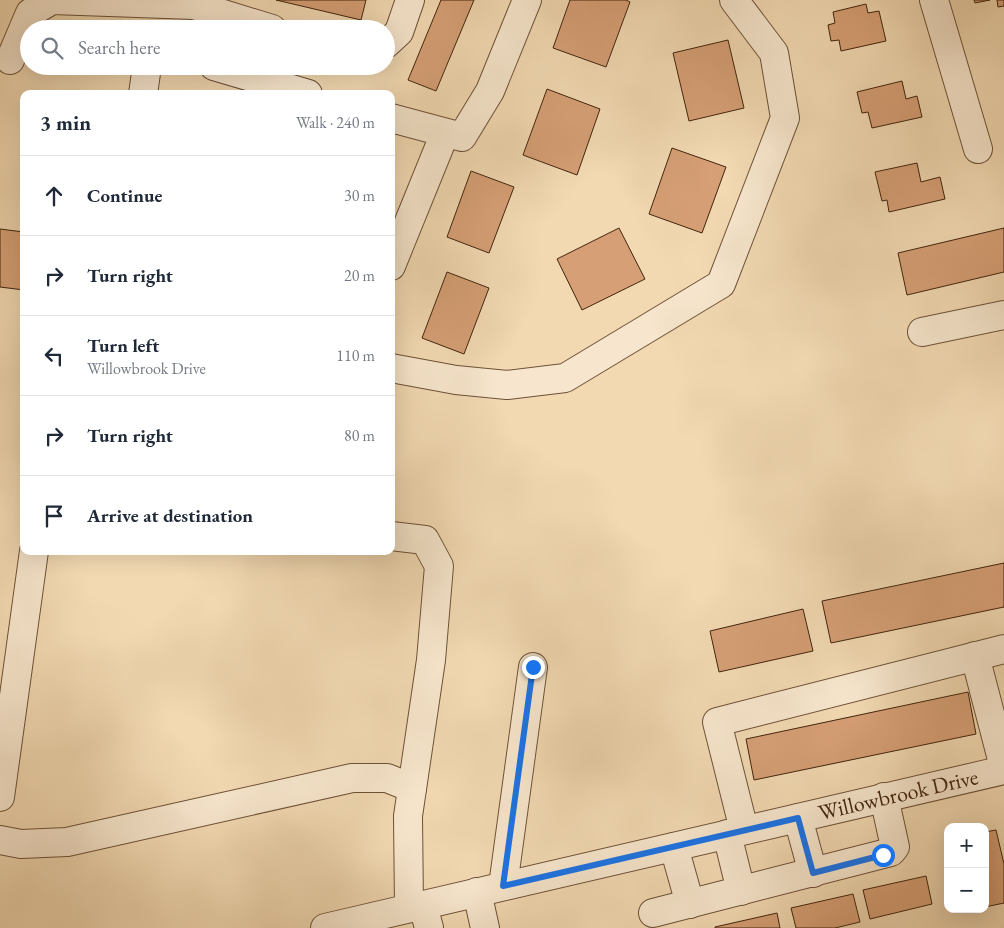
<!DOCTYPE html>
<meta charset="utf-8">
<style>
:root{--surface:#fff;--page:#f6f6f7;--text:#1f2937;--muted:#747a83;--line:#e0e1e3}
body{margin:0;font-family:"EB Garamond",serif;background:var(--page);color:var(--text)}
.controls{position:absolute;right:15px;bottom:15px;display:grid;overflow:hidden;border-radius:10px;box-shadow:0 5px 20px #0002}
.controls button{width:45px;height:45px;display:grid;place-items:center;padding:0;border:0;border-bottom:1px solid var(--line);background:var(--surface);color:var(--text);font:25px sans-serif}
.stop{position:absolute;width:15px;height:15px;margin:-11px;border:4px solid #1a73e8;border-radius:50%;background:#fff}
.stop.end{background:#1a73e8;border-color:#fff;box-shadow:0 1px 5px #0008}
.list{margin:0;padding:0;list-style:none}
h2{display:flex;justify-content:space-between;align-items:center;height:65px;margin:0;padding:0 20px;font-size:21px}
h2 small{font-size:16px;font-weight:400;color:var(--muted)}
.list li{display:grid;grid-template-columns:32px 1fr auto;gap:15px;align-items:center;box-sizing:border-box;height:80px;padding:0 20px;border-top:1px solid var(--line)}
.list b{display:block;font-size:19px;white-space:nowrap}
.list p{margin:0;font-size:16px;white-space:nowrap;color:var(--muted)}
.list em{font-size:16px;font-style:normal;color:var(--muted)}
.icon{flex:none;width:28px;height:28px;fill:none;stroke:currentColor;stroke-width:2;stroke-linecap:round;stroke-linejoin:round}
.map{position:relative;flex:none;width:1004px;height:928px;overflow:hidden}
.search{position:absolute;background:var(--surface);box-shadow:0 5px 20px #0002;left:20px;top:20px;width:375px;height:55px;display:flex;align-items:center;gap:12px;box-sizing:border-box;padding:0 18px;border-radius:28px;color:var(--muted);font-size:19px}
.panel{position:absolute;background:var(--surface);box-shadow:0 5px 20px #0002;left:20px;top:90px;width:375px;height:465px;border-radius:10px}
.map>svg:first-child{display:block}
.building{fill:#d69f75;stroke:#41240e}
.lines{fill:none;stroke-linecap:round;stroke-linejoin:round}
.minor-casing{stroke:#6d5137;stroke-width:30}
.minor{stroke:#f7e6cd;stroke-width:28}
.route{stroke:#1a73e8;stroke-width:6}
.labels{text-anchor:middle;stroke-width:5;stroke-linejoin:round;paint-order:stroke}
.street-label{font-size:22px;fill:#41240e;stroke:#f7e6cd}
</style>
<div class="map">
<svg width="1004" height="928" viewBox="0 0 1004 928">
<rect width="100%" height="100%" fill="#f2d9b2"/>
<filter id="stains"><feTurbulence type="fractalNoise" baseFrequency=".004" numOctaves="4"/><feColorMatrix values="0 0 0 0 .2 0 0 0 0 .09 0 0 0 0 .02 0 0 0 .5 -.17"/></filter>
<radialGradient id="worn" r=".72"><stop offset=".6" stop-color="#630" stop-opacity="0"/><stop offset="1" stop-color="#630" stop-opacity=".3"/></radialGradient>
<g class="building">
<path d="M276 0H366L361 20Z"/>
<path d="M441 0H474L436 91 408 80Z"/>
<path d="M570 0H626L630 2 606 67 553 48Z"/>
<path d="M974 0H990L975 3Z"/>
<path d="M997 0H1004V6L998 7Z"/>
<path d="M866 4 868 13 879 11 886 41 841 51 839 40 831 41 828 25 835 23 833 12Z"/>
<path d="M728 40 744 108 689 121 673 53Z"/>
<path d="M902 81 906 99 917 96 922 117 872 128 868 112 862 113 857 92Z"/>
<path d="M547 89 600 109 577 175 523 155Z"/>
<path d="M672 148 726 167 702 233 649 214Z"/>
<path d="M917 163 921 182 940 177 945 199 889 212 887 200 882 201 875 172Z"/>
<path d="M471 171 514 187 489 253 447 237Z"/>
<path d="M619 228 645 279 582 310 557 259Z"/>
<path d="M1004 228V272L907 295 898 253Z"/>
<path d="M0 229 24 232V290L0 287Z"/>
<path d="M447 272 489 288 464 354 422 338Z"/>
<path d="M1004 563V607L831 643 822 601Z"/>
<path d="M803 609 813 651 719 672 710 631Z"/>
<path d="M968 692 976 734 754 780 746 739Z"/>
<path d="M996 830 1004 864V903L985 907V832Z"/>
<path d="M926 876 932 904 870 919 863 890Z"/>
<path d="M853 894 860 922 835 928H796L791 908Z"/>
<path d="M777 913 780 928H715V927Z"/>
</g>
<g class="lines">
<g class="minor-casing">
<g id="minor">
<path d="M934 0 978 149"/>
<path d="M386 44 399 32 410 0"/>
<path d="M10 60 30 13 52 0 194 5 272 29"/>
<path d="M214 66 308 94"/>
<path d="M143 94 147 66"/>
<path d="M391 118 462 137 490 91 527 0"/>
<path d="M391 266 445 133"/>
<path d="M922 332 1004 315"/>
<path d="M391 368 456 380 507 385 565 378 721 284 785 118 774 53 734 0"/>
<path d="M391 536 425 540 439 566 431 660 408 816 409 908"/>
<path d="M975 656 1004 767"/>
<path d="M0 797 34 551"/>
<path d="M798 818 813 873"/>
<path d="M744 830 717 722 1004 649"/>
<path d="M727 834 741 891"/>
<path d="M0 840 21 844 67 842 352 778H387L412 788"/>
<path d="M674 847 690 904"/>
<path d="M503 886 533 667"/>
<path d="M477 892 485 928"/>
<path d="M423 905 429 928"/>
<path d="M653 913 891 852 895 847 884 797"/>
<path d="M325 928 1004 770"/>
</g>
</g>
<use href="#minor" class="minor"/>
</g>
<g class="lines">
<path class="route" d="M533 667 503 886 798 818 813 873 883 855"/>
</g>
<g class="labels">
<g class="street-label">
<text transform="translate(898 794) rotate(-13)" y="8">Willowbrook Drive</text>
</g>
</g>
<rect width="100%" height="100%" filter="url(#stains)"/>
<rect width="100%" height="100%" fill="url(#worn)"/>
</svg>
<div class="controls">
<button>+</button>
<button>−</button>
</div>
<div class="stop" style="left:883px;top:855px"></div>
<div class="stop end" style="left:533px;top:667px"></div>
<div class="search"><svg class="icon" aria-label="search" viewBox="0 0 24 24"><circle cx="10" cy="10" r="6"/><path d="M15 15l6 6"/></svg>Search here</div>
<section class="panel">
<h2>3 min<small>Walk · 240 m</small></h2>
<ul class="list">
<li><svg class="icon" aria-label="ahead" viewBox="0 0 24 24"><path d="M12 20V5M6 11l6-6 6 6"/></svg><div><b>Continue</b></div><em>30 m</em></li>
<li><svg class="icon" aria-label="right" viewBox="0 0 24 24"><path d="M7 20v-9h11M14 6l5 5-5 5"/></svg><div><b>Turn right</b></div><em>20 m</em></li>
<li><svg class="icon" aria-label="left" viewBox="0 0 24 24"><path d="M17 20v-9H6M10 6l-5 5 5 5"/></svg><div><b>Turn left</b><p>Willowbrook Drive</p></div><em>110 m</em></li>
<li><svg class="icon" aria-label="right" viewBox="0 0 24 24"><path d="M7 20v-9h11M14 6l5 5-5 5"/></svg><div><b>Turn right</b></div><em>80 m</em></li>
<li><svg class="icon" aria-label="arrive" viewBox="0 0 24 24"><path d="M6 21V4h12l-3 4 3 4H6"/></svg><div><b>Arrive at destination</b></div></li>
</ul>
</section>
</div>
